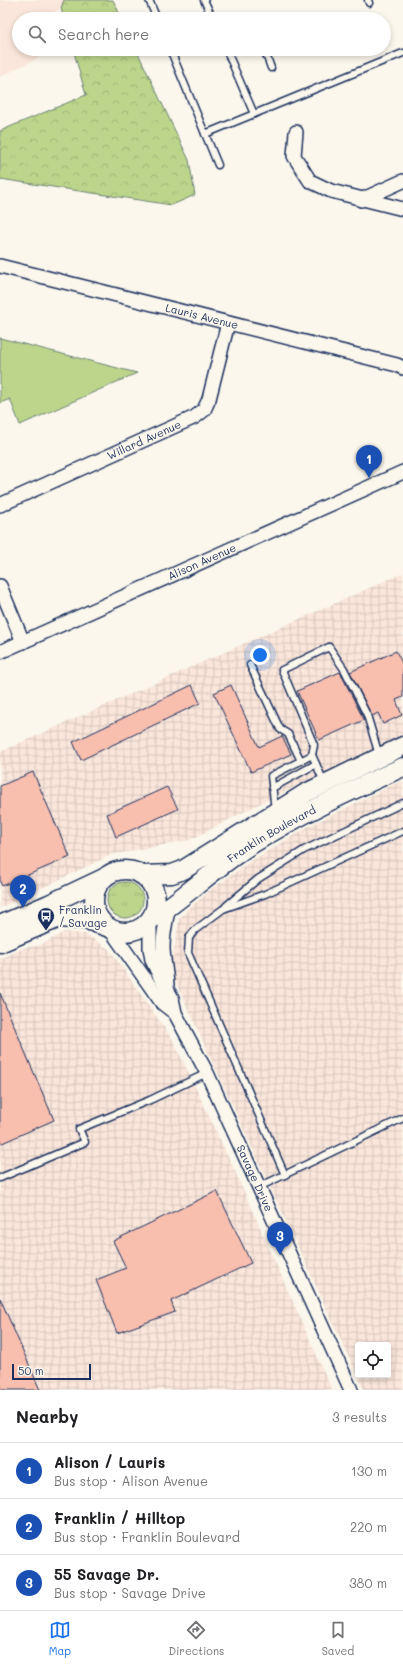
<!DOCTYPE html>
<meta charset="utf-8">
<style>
:root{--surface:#fff;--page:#f2f2f2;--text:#202124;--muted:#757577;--line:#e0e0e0;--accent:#1a73e8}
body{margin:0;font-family:Mali,sans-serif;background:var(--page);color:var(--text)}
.controls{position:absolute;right:12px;bottom:12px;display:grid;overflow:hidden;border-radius:4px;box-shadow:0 2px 6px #0003}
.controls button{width:36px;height:36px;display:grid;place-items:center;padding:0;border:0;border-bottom:1px solid var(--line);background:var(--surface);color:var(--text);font:20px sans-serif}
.scale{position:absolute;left:12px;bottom:10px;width:79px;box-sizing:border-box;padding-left:4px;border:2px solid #1b2f5e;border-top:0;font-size:11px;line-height:14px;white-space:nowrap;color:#1b2f5e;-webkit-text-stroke:3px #fbf7ec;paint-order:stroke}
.you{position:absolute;left:260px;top:655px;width:14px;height:14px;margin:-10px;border:3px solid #fff;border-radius:50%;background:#1a73e8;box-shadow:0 0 0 6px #1a73e833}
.badge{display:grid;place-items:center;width:26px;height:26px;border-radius:50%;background:var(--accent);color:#fff;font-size:13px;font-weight:700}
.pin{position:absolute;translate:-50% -33px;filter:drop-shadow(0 1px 2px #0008)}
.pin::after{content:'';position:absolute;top:21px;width:14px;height:12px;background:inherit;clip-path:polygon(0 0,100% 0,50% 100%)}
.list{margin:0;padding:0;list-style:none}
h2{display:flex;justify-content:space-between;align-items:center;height:52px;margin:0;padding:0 16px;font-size:17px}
h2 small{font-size:13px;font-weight:400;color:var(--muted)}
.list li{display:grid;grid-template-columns:26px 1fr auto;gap:12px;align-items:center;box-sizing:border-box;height:56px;padding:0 16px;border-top:1px solid var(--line)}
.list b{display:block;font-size:15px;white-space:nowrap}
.list p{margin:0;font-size:13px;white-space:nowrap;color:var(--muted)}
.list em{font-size:13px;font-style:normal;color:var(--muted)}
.icon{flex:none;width:22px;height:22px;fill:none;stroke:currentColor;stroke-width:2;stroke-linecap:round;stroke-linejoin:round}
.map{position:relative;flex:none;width:403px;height:1390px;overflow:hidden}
.search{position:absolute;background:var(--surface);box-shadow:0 2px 6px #0003;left:12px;right:12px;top:12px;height:44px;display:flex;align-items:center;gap:10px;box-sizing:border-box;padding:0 14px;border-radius:22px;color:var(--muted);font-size:15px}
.sheet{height:220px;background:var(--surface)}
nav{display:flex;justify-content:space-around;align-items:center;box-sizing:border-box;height:56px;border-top:1px solid var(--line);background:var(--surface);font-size:11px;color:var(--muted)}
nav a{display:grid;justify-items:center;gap:2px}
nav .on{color:var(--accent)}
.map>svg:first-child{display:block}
.built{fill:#fae6da}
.industrial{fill:url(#industrial-grid);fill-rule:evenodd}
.grass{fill:url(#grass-tufts);stroke:#6c8274}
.forest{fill:url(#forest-crowns);stroke:#6c8274}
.park{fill:#bcd58b;stroke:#6c8274}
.building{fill:#f8bfaf;stroke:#1b2f5e}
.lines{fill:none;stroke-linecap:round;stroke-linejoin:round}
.lane-casing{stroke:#1b2f5e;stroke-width:9}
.street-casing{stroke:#1b2f5e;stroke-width:16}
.secondary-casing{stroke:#1b2f5e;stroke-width:21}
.lane{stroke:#fbf7ec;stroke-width:6}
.street{stroke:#fbf7ec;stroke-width:13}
.secondary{stroke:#fbf7ec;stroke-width:18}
.labels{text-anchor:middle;stroke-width:3.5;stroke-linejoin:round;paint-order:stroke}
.street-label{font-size:11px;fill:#1b2f5e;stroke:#fbf7ec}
.poi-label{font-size:11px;fill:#1b2f5e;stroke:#fbf7ec;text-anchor:start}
</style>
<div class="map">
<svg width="403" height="1390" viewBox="0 0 403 1390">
<defs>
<pattern id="industrial-grid" width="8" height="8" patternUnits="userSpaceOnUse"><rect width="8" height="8" fill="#fae6da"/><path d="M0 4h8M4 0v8" fill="none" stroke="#d6c6be"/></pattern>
<pattern id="grass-tufts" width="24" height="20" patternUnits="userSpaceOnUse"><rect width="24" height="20" fill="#bcd58b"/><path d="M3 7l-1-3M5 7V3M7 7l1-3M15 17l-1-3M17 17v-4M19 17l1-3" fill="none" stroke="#a1b77a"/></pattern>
<pattern id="forest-crowns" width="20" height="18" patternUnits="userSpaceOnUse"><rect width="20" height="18" fill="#bcd58b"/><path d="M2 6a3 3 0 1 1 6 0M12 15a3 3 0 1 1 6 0" fill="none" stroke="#a1b77a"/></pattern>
</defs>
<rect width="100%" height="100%" fill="#fbf7ec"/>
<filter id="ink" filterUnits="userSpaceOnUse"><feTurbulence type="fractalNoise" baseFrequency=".025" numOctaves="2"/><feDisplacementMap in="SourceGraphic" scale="8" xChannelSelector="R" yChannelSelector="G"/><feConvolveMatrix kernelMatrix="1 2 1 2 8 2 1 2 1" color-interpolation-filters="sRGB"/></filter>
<g filter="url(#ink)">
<path class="built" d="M0 0H76L52 13 53 19H19V49H56L0 77Z"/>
<g class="industrial">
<path d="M403 573V736L263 802 190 840 111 855 0 908V752Z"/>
<path d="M403 780V1390H364L171 972 169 960 173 956 179 919 187 910 213 888 251 861 311 825ZM358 1345H388V1375H358Z"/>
<path d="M64 932 85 934 109 949 173 1040 234 1169 332 1390H0V959L24 948 41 945Z"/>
</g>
<circle class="grass" cx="125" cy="900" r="18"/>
<g class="forest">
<path d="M64 0H113L122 19H64L61 8Z"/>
<path d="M73 49H136L189 160 195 195 172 205 0 179V131L86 95Z"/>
</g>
<path class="park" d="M0 338 137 373 20 425 10 399 0 403Z"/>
<g class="building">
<path d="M396 651 403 665V697L396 700 402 715 383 724 378 713 372 716 350 672Z"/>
<path d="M340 672 364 720 319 740 297 691Z"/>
<path d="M192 685 200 703 81 760 73 742Z"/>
<path d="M231 685 259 747 282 736 291 754 251 772 214 693Z"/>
<path d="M33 772 70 857 2 886 0 882V786Z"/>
<path d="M167 787 178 809 116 837 107 814Z"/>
<path d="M0 993 54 1120 0 1144Z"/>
<path d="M217 1191 251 1263 171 1301 175 1312 117 1333 96 1280 126 1268 113 1241Z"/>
<path d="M0 1298 40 1390H0Z"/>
</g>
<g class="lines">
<g class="lane-casing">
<g id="lane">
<path d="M149 0 157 19"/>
<path d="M204 0 213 19"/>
<path d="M368 0 369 3"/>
<path d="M170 49 218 165"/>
<path d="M226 49 254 114 403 53"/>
<path d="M264 49 271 68"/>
<path d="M205 134 254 114"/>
<path d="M250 665 280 729 288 734 301 761"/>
<path d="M312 755 314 745 282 670 329 647 344 669 367 715 379 755"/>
<path d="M272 788 316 764"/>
<path d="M275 810 271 776 312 755 324 782"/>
<path d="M226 906 258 879 304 850 403 803"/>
<path d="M285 1175 188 953 189 938 195 930 223 909 265 894 403 831"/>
<path d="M0 1178 85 1142 79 1129 150 1100 207 1073"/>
<path d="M259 1187 403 1118"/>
</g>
</g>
<g class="street-casing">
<g id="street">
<path d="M296 132 294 156 310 181 331 191 403 209"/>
<path d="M361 200 403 181"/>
<path id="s1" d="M0 266 397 365 403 368"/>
<path id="s2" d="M0 505 195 417 204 410 209 399 228 323"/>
<path d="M0 586 23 642"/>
<path id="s3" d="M0 652 403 472"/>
<path id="s4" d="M150 921V948L152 960 159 975 172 998 175 1013 207 1073 351 1390"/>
<path d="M110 929 162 1003 175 1013"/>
<path d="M167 987C167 974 163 960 163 947 163 933 166 920 169 906"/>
</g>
</g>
<g class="secondary-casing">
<g id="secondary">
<circle cx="125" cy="901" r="31"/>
<path d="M142 875 172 874 183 870 306 793 403 746"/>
<path id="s5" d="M152 919C186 896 215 868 249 846 298 815 350 791 403 767"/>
<path d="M0 925 49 904 104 878"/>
<path d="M0 943 59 918 87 920 107 927"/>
</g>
</g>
<use href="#lane" class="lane"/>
<use href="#street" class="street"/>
<use href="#secondary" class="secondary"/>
</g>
</g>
<defs>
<g id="bus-pin" transform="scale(0.9)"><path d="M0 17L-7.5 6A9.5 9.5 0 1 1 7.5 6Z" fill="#1b2f5e" stroke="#fbf7ec"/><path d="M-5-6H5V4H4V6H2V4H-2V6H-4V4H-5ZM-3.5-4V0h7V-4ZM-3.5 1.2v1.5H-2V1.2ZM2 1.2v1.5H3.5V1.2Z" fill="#fff"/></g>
</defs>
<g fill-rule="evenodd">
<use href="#bus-pin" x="46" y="916"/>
</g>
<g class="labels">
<g class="street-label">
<text dy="4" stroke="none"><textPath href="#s1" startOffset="208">Lauris Avenue</textPath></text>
<text dy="4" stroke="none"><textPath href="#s2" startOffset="158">Willard Avenue</textPath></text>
<text dy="4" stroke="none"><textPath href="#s3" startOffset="221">Alison Avenue</textPath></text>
<text dy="4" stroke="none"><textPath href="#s5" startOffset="147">Franklin Boulevard</textPath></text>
<text dy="4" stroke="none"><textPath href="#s4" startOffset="281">Savage Drive</textPath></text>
</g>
<g class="poi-label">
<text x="59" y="914">Franklin<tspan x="59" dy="13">/ Savage</tspan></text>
</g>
</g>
</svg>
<div class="controls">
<button><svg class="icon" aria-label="locate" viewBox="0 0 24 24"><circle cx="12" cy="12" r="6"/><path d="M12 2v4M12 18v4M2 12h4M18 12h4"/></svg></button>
</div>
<div class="scale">50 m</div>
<div class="you"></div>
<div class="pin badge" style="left:369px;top:478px;background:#1a4fb4">1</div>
<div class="pin badge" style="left:23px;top:908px;background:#1a4fb4">2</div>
<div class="pin badge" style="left:280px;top:1255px;background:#1a4fb4">3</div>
<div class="search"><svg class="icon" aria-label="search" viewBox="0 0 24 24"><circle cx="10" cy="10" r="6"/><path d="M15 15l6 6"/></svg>Search here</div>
</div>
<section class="sheet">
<h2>Nearby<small>3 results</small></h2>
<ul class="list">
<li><span class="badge" style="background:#1a4fb4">1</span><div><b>Alison / Lauris</b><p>Bus stop · Alison Avenue</p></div><em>130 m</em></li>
<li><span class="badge" style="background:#1a4fb4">2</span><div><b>Franklin / Hilltop</b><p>Bus stop · Franklin Boulevard</p></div><em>220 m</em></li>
<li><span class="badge" style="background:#1a4fb4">3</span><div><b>55 Savage Dr.</b><p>Bus stop · Savage Drive</p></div><em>380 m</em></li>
</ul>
</section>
<nav>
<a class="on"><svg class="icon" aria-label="map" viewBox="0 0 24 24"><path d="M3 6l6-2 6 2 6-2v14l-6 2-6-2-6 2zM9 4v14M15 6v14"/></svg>Map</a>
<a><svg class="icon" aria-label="directions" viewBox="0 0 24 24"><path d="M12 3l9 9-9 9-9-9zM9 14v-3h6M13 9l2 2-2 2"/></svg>Directions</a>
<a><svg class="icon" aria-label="saved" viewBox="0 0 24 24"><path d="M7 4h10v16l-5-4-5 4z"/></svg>Saved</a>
</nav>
